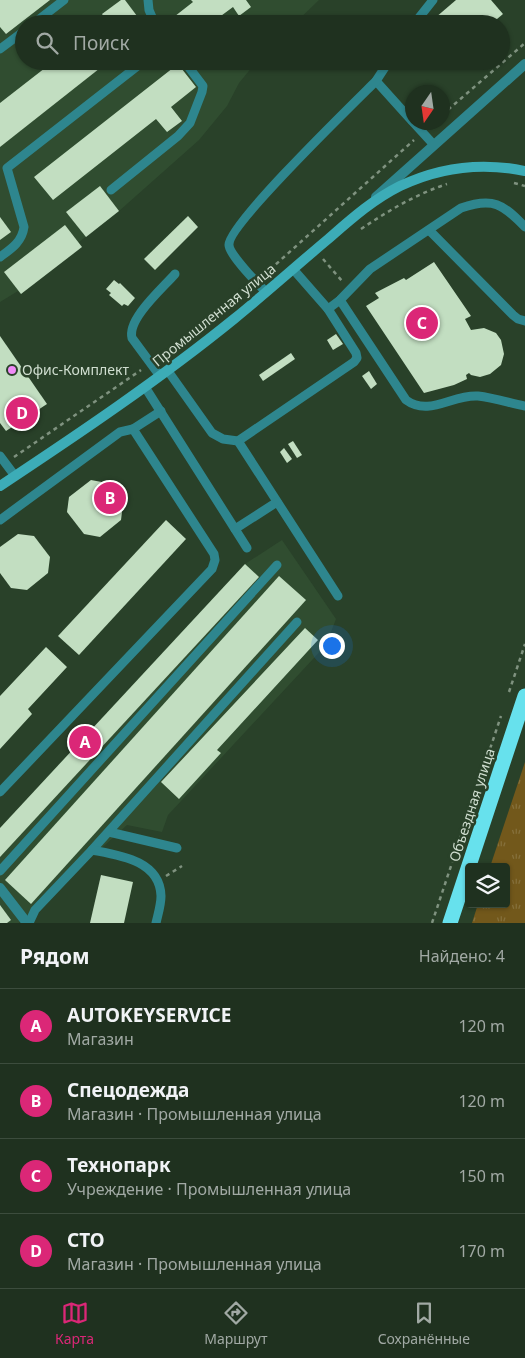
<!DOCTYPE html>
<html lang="ru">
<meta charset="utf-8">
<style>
:root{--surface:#1f311f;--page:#273928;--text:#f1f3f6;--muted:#a1a9a4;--line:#3c4c3d;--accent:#db2777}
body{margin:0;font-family:"Noto Sans",sans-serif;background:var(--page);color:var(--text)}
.controls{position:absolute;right:15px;bottom:15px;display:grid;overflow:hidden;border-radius:5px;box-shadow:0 1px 4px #0004}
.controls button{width:45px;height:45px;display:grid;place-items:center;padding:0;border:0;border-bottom:1px solid var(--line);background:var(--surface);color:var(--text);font:25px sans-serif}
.compass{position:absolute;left:405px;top:85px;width:45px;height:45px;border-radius:50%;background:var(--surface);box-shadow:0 1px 4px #0004;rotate:193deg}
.you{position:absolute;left:331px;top:645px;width:18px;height:18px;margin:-12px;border:4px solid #fff;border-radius:50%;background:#1a73e8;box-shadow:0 0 0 8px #1a73e833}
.badge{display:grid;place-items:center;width:32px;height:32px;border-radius:50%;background:var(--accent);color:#fff;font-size:16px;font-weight:700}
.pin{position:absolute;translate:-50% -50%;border:2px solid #fff;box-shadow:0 1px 5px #0006}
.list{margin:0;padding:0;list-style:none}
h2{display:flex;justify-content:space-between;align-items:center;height:65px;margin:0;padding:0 20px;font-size:21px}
h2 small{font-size:16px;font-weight:400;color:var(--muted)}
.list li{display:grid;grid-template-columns:32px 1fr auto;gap:15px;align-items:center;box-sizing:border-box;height:75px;padding:0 20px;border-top:1px solid var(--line)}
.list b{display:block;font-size:19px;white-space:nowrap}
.list p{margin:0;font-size:16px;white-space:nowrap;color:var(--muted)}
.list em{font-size:16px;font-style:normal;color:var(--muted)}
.icon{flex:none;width:28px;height:28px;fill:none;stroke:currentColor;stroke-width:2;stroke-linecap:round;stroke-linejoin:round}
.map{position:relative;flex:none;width:525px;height:923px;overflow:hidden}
.search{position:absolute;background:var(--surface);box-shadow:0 1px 4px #0004;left:15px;right:15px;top:15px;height:55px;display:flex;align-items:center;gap:12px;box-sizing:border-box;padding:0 18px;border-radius:28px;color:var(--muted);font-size:19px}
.sheet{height:365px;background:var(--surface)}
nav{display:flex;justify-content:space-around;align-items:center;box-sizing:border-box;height:70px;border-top:1px solid var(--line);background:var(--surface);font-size:14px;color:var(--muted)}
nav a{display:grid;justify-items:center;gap:2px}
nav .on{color:var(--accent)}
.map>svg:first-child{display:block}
.built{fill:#304d30}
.grass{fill:url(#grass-tufts)}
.building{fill:#c2dec1}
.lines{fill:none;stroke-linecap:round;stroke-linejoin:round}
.path{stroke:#7f927f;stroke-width:2.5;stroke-dasharray:4 4;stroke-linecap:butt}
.lane{stroke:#2e868e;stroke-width:9}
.street{stroke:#2e868e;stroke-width:10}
.secondary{stroke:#3cacb7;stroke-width:10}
.highway{stroke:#67e1ed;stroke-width:15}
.poi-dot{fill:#ef8bf7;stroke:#294129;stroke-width:2}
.labels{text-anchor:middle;stroke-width:5;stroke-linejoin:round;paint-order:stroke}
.street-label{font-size:14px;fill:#d0ded0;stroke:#294129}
.poi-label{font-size:14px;fill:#d0ded0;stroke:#294129;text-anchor:start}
</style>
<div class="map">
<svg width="525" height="923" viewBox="0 0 525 923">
<defs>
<pattern id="grass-tufts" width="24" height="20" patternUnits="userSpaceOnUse" patternTransform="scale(1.25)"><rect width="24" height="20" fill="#72581b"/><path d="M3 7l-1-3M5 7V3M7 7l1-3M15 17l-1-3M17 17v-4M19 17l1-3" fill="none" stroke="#85703b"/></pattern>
</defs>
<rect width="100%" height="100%" fill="#294129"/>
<g class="built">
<path d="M0 0H319L294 24H24V61H257L239 83 227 106 199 140 119 211 79 242 21 294 18 291 0 302Z"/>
<path d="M282 540 336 619 326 645 168 815 162 832 127 825 19 923H0V828L245 564Z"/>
</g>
<path class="grass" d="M525 762V923H472L478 904H506V867H490Z"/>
<g class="building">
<path d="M0 0H50L6 34 0 27Z"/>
<path d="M121 0H125L143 24H109L102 14Z"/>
<path d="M191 0H246L251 7 239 16 233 7 210 24H173L170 20 193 2Z"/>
<path d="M456 0H491L503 14 491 24H428Z"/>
<path d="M54 61H109L0 147V103Z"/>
<path d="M178 64 196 87 171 107 182 121 167 132 156 119 53 200 34 177Z"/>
<path d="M100 186 119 211 86 237 66 212Z"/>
<path d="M188 216 198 227 155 270 144 259Z"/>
<path d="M0 217 11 232 0 240Z"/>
<path d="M65 225 82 247 21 294 4 272Z"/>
<path d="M434 262 471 316 465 319 471 330 484 328 496 333 501 340 504 354 501 365 490 374 480 377 471 375 469 373 466 375 467 379 454 385 424 393 366 306 379 298 375 293 404 278 406 280Z"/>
<path d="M114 280 119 284 120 283 135 298 128 306 124 304 122 306 109 295 111 293 106 289Z"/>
<path d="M336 334 343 344 333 350 327 340Z"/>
<path d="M0 336 47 404 6 431 0 423Z"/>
<path d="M291 353 295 359 263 381 259 375Z"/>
<path d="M369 371 377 384 371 389 362 376Z"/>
<path d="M293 441 302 455 297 458 288 444Z"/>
<path d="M284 448 292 459 287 463 280 452Z"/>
<path d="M91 480 107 483 123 504 121 520 100 537 84 534 67 512 69 497Z"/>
<path d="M166 520 186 539 79 655 58 636Z"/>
<path d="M18 534 34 536 50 557 48 573 27 590 11 588 0 573V547Z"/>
<path d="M245 564 259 577 0 857V828Z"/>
<path d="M279 576 306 600 31 904 5 880Z"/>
<path d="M305 628 318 640 217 750 221 753 179 799 161 782Z"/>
<path d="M46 647 67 667 28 709 32 714 0 749V696Z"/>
<path d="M101 875 133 882 124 923H90Z"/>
<path d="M0 905 11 920 7 923H0Z"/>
</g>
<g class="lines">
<g class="path">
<path d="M442 115 525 43"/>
<path d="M514 183 525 186"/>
<path d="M361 229C388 211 416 194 447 184"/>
<path d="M323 259 342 281"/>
<path d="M264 275 414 140"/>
<path d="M212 318 248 288"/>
<path d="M160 357 208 322"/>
<path d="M14 457 141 370"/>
<path d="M509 692 525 644"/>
<path d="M166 876 182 866"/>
<path d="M432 923 501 716"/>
</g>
<g class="lane">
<path d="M148 0 149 10 155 24"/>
<path d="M33 24 64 0"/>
<path d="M414 24 433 0"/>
<path d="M0 49 24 31"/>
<path d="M376 81 412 121"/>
<path d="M413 122 434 145"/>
<path d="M111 190 178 136 190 123 202 92 203 86 184 61"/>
<path d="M429 230 513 315 518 319 525 321"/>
<path d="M0 257C11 249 22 242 24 227L7 168 144 61"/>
<path d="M266 292C258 284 229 254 229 245 227 226 355 102 376 81L389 61"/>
<path d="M340 300 406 400C429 417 453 394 478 396 494 398 510 403 525 406"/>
<path d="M328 309 340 300 370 269 461 208C493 197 503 204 525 227"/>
<path d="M168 371 212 433 223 439 238 441 354 362 357 358 356 353 328 309 293 269"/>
<path d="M160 376 132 338C127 319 163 288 175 274"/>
<path d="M145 387 247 548"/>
<path d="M133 429 161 411"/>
<path d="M238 441 338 596"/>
<path d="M0 456 15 476"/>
<path d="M0 520 120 432 133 429 214 554 215 560 212 569 0 792"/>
<path d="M235 529 277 502"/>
<path d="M109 832 177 848"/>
<path d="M92 850 297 622"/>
<path d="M0 871 277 565"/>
<path d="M29 923 35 910 92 850C118 855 160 860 161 896 161 905 158 914 156 923"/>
</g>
<g class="street">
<path d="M376 197 525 64"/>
<path d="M0 888 27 923"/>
</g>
<path class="secondary" d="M0 486C80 433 160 379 234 319 266 293 296 266 327 240 350 220 372 200 400 186 440 167 482 162 525 171"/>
<path class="highway" d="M450 923 525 696"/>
</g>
<circle class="poi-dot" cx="12" cy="370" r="5"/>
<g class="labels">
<g class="street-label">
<text transform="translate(214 315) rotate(-39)" y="5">Промышленная улица</text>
<text transform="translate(472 805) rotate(-72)" y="5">Объездная улица</text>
</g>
<g class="poi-label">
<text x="22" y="375">Офис-Комплект</text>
</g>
</g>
</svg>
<div class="controls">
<button><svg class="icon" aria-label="layers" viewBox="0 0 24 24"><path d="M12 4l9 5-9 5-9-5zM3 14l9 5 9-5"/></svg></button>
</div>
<svg class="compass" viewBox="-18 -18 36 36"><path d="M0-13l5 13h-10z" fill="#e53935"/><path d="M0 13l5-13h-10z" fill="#a1a9a4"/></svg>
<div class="you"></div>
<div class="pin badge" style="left:85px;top:742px">A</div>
<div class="pin badge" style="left:110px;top:498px">B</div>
<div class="pin badge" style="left:422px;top:323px">C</div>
<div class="pin badge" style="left:22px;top:413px">D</div>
<div class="search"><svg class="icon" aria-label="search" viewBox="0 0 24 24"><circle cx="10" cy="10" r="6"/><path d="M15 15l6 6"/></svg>Поиск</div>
</div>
<section class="sheet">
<h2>Рядом<small>Найдено: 4</small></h2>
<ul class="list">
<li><span class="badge">A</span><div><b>AUTOKEYSERVICE</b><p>Магазин</p></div><em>120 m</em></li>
<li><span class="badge">B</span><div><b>Спецодежда</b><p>Магазин · Промышленная улица</p></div><em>120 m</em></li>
<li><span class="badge">C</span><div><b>Технопарк</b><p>Учреждение · Промышленная улица</p></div><em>150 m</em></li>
<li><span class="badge">D</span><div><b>СТО</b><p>Магазин · Промышленная улица</p></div><em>170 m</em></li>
</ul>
</section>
<nav>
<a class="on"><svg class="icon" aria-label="map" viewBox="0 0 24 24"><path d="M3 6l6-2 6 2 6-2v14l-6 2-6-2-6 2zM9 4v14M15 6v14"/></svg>Карта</a>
<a><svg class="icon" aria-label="directions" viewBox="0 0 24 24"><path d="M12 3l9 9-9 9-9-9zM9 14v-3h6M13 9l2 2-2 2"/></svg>Маршрут</a>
<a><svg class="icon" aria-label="saved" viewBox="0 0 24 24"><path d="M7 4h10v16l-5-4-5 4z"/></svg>Сохранённые</a>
</nav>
